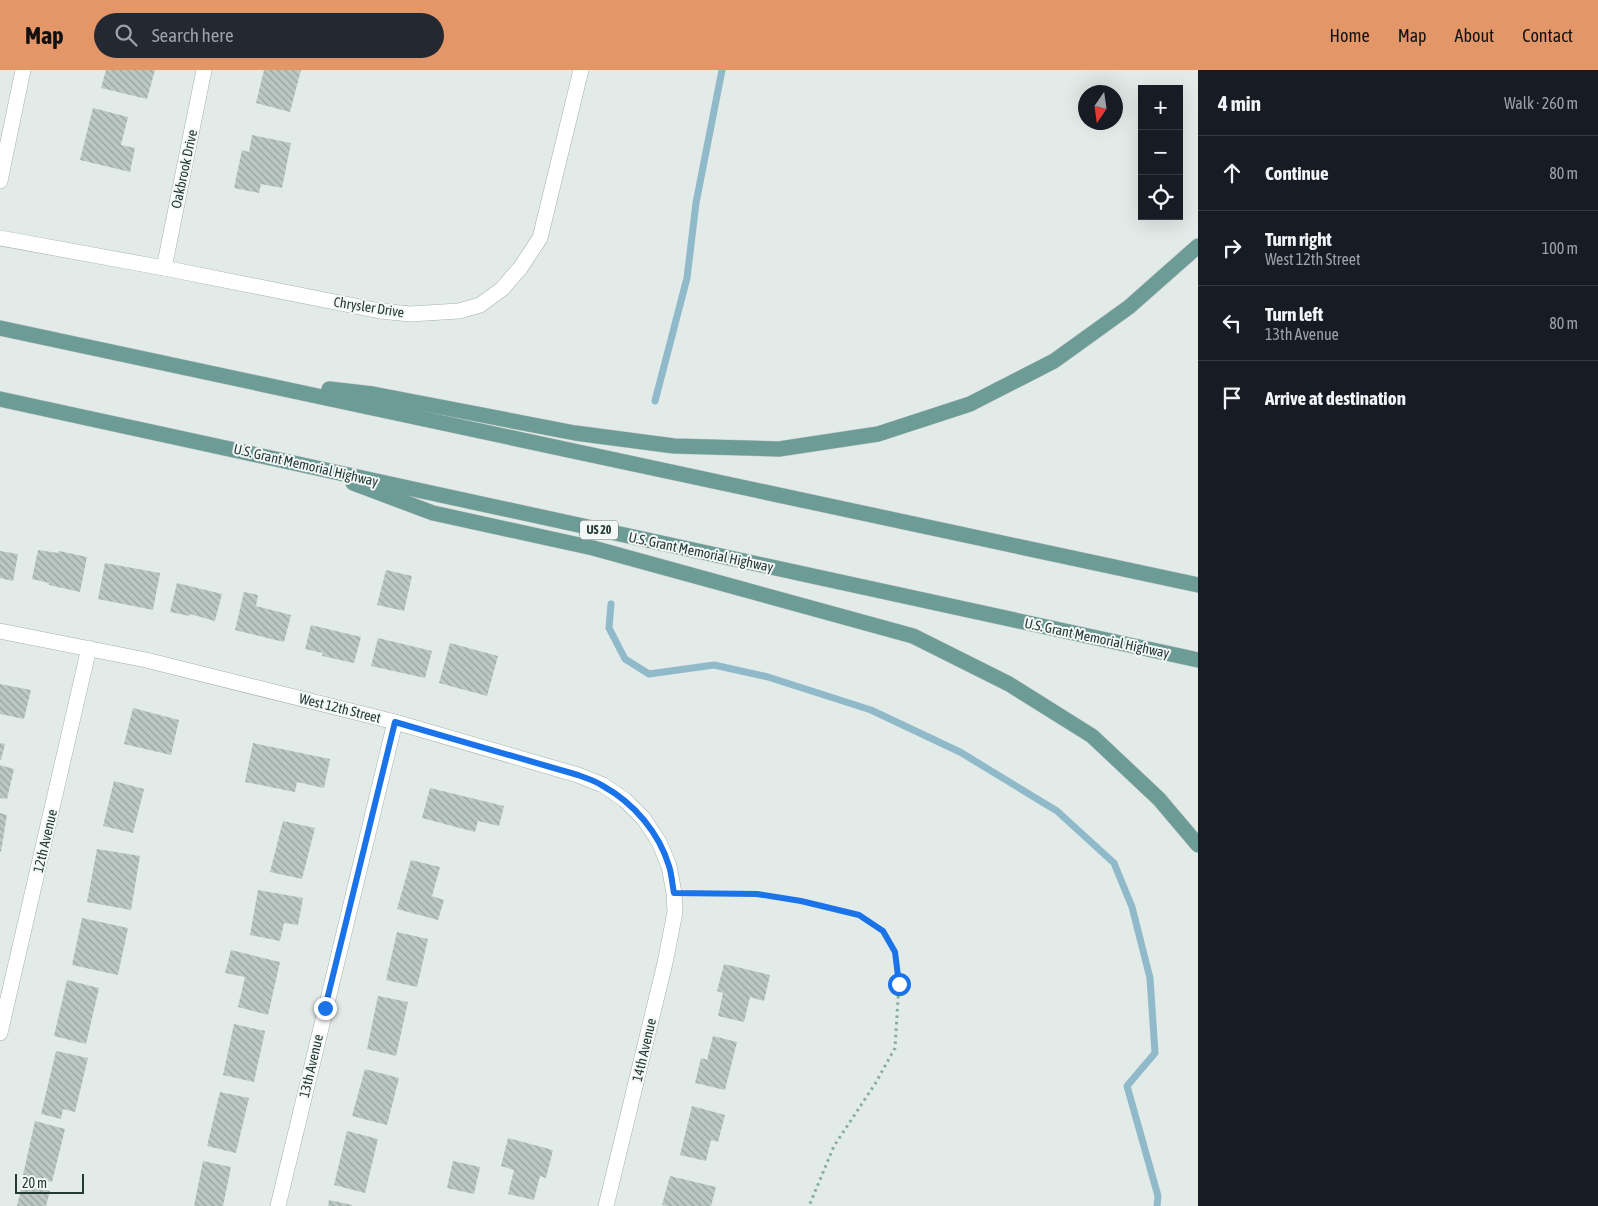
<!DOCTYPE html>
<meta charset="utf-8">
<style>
:root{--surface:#171b24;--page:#242831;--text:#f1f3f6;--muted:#9ea1a6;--line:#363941;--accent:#e39668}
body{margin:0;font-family:"Asap Condensed",sans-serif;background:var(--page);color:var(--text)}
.controls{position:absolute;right:15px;top:15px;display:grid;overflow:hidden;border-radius:0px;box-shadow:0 5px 20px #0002}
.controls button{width:45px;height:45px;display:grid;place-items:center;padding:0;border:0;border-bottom:1px solid var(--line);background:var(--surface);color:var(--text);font:25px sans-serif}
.compass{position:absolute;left:1078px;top:15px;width:45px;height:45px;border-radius:50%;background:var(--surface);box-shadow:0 5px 20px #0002;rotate:193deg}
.scale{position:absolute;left:15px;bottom:12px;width:69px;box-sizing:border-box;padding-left:5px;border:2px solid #243a37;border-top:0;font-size:14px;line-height:18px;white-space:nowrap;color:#243a37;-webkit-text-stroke:4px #f3f8f6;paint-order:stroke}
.stop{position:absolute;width:15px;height:15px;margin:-11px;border:4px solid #1a73e8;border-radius:50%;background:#fff}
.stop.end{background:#1a73e8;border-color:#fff;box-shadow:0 1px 5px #0008}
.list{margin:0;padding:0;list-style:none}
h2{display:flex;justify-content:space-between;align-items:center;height:65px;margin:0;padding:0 20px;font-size:21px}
h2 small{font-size:16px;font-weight:400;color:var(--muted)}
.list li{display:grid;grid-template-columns:32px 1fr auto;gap:15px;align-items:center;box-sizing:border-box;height:75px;padding:0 20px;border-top:1px solid var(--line)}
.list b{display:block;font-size:19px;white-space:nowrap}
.list p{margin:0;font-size:16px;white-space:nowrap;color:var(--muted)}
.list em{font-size:16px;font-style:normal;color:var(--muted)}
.icon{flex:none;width:28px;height:28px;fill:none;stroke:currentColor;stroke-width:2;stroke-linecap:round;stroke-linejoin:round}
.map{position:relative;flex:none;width:1198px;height:1136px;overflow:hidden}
header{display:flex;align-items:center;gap:30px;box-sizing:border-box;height:70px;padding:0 25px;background:var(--accent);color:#111}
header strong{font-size:24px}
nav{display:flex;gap:28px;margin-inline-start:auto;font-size:18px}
.search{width:350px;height:45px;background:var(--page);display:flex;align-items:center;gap:12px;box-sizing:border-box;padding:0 18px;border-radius:28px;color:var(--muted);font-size:19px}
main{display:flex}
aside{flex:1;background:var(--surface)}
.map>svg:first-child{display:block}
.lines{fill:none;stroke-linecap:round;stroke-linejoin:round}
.stream{stroke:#90baca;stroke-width:7}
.building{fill:url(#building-back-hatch)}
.minor-casing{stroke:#a5b2af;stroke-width:16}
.major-casing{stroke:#c2c8c7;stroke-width:16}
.path{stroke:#86aba4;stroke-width:3;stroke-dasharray:2.5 4;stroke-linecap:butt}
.minor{stroke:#fff;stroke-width:15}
.major{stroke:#6c9c95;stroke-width:15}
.route{stroke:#1a73e8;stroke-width:6}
.labels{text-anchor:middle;stroke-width:4;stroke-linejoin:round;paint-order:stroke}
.shield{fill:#f3f8f6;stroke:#627370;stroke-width:1}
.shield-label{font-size:12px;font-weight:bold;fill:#243a37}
.street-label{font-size:14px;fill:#243a37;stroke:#f3f8f6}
</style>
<header>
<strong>Map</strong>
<div class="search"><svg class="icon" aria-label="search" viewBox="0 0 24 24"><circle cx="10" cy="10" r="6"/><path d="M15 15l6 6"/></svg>Search here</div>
<nav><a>Home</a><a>Map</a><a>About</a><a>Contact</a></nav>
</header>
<main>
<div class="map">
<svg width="1198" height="1136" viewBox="0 0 1198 1136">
<defs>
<pattern id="building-back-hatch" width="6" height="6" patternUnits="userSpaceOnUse" patternTransform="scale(1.25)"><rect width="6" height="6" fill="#bbc8c4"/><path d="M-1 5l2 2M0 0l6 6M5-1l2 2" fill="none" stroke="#98a3a0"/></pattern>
</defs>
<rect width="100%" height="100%" fill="#e2ebe8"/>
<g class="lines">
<g class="stream">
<path d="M655 331 687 208 696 133 722 0"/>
<path d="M611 534 609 558 625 589 649 604 714 595 768 607 871 640 960 682 1057 741 1114 793 1132 837 1150 908 1155 983 1127 1016 1158 1126 1157 1136"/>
</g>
</g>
<g class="building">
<path d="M106 0H155L147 29 101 18Z"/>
<path d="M264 0H301L290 42 256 33Z"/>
<path d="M93 38 128 47 121 75 135 78 130 102 80 90Z"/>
<path d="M252 65 291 73 282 118 261 114 259 123 234 118 242 80 249 82Z"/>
<path d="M38 480 58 483 59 481 87 487 80 522 49 515V513L32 509Z"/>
<path d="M0 481 18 484 13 511 0 508Z"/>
<path d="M105 493 160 503 153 540 98 529Z"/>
<path d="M386 500 412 506 404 541 377 535Z"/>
<path d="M177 513 222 524 215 551 190 544 189 546 170 542Z"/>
<path d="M244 522 258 525 256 536 291 545 284 572 235 560Z"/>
<path d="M311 555 361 567 354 593 322 586 323 583 305 579Z"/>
<path d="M378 568 432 581 425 608 371 596Z"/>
<path d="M450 573 498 586 487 626 439 613Z"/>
<path d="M0 614 31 620 24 649 0 644Z"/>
<path d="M133 638 179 650 171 685 124 674Z"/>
<path d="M0 673 5 674 1 690H0Z"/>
<path d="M253 673 330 689 324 718 297 712 295 722 245 712Z"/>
<path d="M0 695 14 699 7 729 0 728Z"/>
<path d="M114 711 144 719 133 763 103 756Z"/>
<path d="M430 718 504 736 499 756 478 751 475 762 422 748Z"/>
<path d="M0 743 7 745 1 782 0 781Z"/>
<path d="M283 751 315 758 302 809 270 802Z"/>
<path d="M97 779 140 786 131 840 87 832Z"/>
<path d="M411 790 440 797 432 826 444 830 438 850 397 839Z"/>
<path d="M258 820 303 828 298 855 284 853 280 871 250 865Z"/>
<path d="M82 848 128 858 118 905 72 895Z"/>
<path d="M397 862 428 869 417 917 386 910Z"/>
<path d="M231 880 280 892 268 945 238 937 245 907 225 903Z"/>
<path d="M724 894 770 905 764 931 750 927 744 952 718 946 723 923 717 921Z"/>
<path d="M67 910 99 918 86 974 54 966Z"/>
<path d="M378 926 408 932 396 986 367 979Z"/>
<path d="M234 954 265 961 254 1012 223 1005Z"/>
<path d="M713 966 737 972 725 1020 695 1013 701 988 707 990Z"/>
<path d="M56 981 88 988 75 1042 63 1039 61 1049 41 1044Z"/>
<path d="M365 999 399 1008 387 1055 352 1046Z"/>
<path d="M220 1022 249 1028 236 1083 207 1076Z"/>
<path d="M692 1036 725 1045 718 1072 711 1070 706 1091 680 1085Z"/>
<path d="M35 1051 65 1059 52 1112 23 1105Z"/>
<path d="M347 1061 378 1069 365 1123 334 1115Z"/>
<path d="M508 1068 553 1080 546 1108 540 1106 534 1130 508 1124 514 1100 501 1096Z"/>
<path d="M203 1091 231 1097 223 1136H194Z"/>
<path d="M453 1091 480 1097 474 1124 447 1118Z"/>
<path d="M670 1106 716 1117 711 1136H668L662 1135Z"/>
<path d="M22 1115 50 1121 46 1136H17Z"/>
<path d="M329 1130 352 1135V1136H328Z"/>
</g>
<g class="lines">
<g class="minor-casing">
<g id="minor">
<path d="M0 111 23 0"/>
<path d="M0 168 164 198 380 241 410 244 459 241 480 235 502 219 521 197 540 168 581 0"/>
<path d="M164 198 204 0"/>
<path d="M0 561 146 590 395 652 578 705 603 715 625 730 644 749 659 772 669 796 674 823 675 842 665 893 606 1136"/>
<path d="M0 963 89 578"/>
<path d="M278 1136 395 652"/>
</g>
</g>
<g class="major-casing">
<g id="major">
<path d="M0 258 1198 515"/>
<path d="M329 319 373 324 575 363 674 376 779 379 878 364 970 334 1054 291 1129 237 1198 176"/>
<path d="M0 329 1198 590"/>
<path d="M353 413 433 443 593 478 913 566 1009 614 1092 666 1159 729 1198 775"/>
</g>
</g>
<path class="path" d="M692 823 757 824 801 831 859 845 883 861 895 882 899 914 895 978 875 1014 834 1076 809 1136"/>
<use href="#minor" class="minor"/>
<use href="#major" class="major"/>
</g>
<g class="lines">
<path class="route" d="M325 938 395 652 578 705C586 708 596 711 603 716 634 733 659 763 669 796 672 805 672 814 674 823L757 824 801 831 859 845 883 861 895 882 899 914"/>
</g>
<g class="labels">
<rect class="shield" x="580" y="450.5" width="38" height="19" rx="4"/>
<g class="shield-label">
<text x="599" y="464">US 20</text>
</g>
<g class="street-label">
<text transform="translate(184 99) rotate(-78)" y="5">Oakbrook Drive</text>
<text transform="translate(369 237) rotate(9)" y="5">Chrysler Drive</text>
<text transform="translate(306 395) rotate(13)" y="5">U.S. Grant Memorial Highway</text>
<text transform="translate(701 482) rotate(12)" y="5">U.S. Grant Memorial Highway</text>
<text transform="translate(1097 568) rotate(12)" y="5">U.S. Grant Memorial Highway</text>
<text transform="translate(340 638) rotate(14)" y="5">West 12th Street</text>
<text transform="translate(45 771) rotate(-77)" y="5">12th Avenue</text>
<text transform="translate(644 980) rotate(-77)" y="5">14th Avenue</text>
<text transform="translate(311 996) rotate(-77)" y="5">13th Avenue</text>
</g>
</g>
</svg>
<div class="controls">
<button>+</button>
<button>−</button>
<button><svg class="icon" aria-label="locate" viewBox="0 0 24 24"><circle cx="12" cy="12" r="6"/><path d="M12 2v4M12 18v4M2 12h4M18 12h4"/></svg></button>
</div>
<svg class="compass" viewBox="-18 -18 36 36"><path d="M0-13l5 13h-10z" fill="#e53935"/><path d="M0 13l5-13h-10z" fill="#9ea1a6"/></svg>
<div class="scale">20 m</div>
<div class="stop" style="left:899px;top:914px"></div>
<div class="stop end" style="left:325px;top:938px"></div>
</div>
<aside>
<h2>4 min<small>Walk · 260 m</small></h2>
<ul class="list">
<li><svg class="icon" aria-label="ahead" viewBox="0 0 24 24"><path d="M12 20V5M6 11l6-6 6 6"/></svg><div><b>Continue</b></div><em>80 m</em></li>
<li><svg class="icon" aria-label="right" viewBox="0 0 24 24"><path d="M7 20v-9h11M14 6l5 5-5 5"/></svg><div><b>Turn right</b><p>West 12th Street</p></div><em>100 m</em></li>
<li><svg class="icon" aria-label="left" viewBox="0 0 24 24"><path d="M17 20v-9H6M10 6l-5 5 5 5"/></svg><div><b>Turn left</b><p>13th Avenue</p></div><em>80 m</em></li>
<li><svg class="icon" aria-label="arrive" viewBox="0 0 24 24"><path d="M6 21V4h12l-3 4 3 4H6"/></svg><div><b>Arrive at destination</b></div></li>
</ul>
</aside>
</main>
